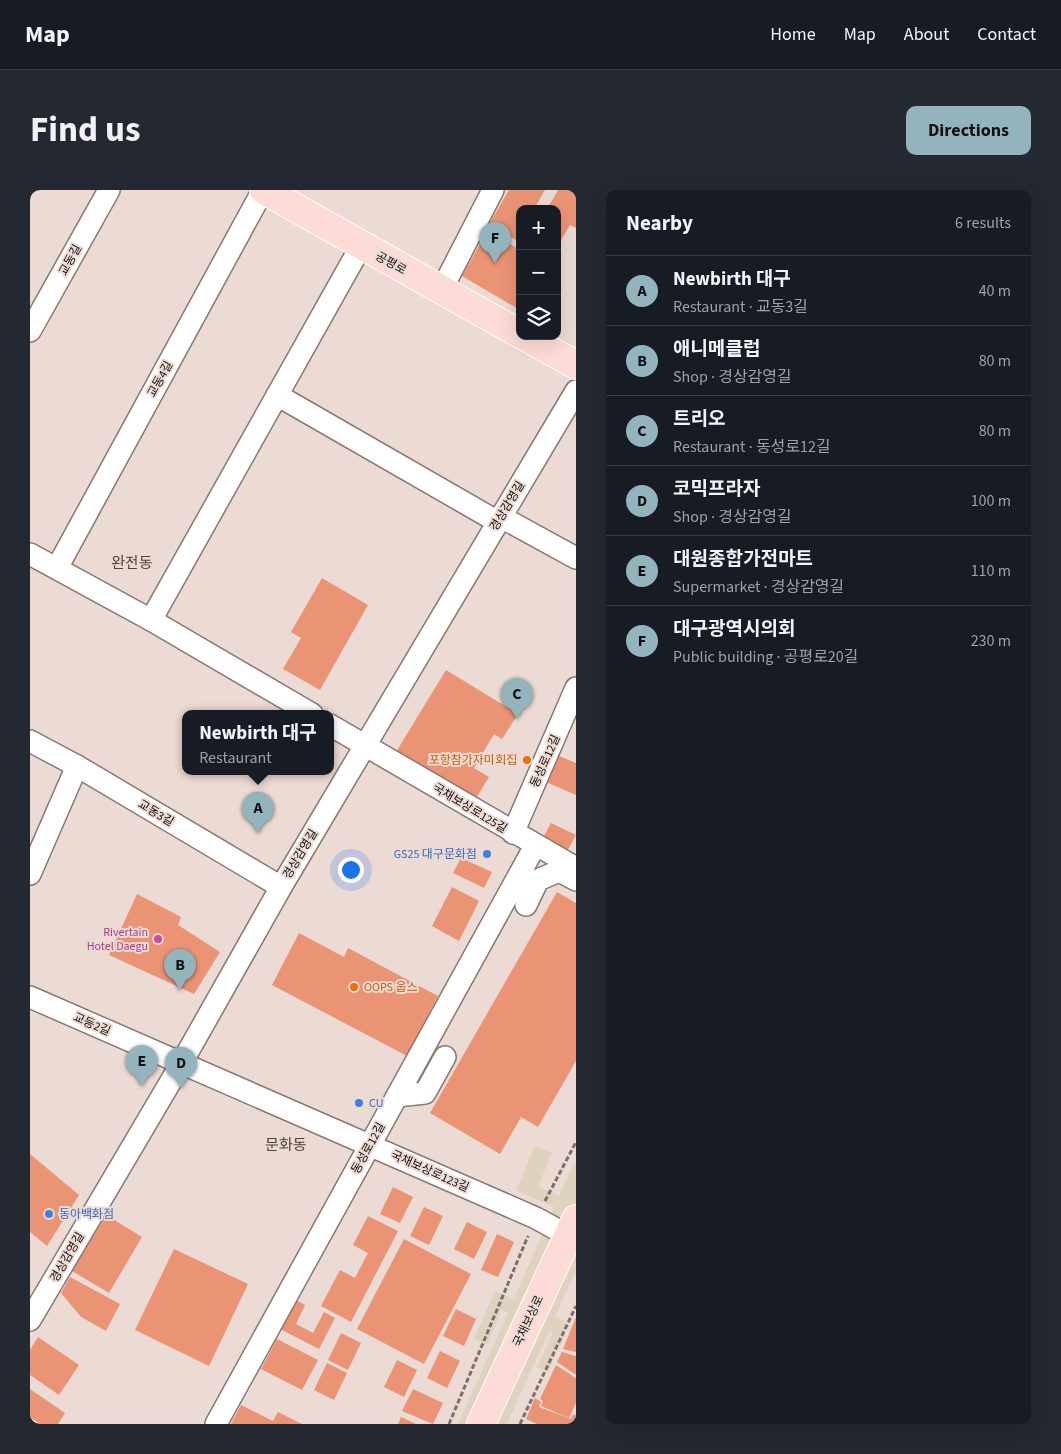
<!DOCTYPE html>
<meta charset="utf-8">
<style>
:root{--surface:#171b24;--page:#242831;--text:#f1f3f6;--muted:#9ea1a6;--line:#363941;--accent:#93b4bc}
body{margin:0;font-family:"Source Sans 3","Noto Sans KR",sans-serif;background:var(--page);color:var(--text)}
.controls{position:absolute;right:15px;top:15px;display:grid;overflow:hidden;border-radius:10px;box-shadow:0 5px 20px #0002}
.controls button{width:45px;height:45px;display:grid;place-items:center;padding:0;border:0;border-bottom:1px solid var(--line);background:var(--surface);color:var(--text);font:25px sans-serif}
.you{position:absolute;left:320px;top:679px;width:18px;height:18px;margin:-12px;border:4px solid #fff;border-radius:50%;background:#1a73e8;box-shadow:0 0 0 8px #1a73e833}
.badge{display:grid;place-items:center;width:32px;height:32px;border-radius:50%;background:var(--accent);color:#111;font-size:16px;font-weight:700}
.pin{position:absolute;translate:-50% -41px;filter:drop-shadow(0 1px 2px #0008)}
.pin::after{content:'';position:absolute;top:26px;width:18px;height:15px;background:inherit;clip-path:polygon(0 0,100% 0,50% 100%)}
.popup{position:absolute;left:152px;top:520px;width:152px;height:65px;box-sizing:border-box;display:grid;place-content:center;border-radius:10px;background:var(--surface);filter:drop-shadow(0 1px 4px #0005);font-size:16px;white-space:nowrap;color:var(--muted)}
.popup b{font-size:19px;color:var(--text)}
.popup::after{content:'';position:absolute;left:50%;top:100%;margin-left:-10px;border:10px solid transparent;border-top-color:var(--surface)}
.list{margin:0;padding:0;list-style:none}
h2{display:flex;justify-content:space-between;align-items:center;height:65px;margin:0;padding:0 20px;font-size:21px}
h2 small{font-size:16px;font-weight:400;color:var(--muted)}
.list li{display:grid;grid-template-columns:32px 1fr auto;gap:15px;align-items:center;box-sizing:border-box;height:70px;padding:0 20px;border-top:1px solid var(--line)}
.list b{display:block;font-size:19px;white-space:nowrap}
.list p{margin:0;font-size:16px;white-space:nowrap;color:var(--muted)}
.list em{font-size:16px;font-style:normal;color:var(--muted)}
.icon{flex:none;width:28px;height:28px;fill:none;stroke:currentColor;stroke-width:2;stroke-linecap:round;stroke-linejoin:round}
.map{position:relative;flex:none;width:546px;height:1234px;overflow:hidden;border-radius:10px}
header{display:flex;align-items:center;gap:30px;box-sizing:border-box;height:70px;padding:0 25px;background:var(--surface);border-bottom:1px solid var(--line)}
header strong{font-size:24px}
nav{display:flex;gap:28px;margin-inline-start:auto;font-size:18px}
.intro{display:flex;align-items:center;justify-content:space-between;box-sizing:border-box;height:120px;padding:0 30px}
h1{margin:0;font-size:35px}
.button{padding:12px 22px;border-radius:10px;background:var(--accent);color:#111;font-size:18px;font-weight:700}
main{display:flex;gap:30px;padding:0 30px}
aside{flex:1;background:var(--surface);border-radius:10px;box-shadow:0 5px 20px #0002}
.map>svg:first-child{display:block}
.commercial{fill:#dfd3bf}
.building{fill:#ea9475}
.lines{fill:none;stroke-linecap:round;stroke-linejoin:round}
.minor-casing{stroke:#877872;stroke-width:24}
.major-casing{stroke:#fff;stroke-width:30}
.path{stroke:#7c706c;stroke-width:3;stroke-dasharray:5 2.5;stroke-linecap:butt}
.minor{stroke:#fff;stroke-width:21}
.major{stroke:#fddbd7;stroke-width:28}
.food-dot{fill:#e8710a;stroke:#ecdad4;stroke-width:2}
.shop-dot{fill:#3f7fe0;stroke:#ecdad4;stroke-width:2}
.hotel-dot{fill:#d1479c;stroke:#ecdad4;stroke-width:2}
.labels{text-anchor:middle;stroke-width:4;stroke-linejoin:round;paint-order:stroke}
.street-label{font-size:12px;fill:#150f0d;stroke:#ecdad4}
.food-label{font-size:12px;fill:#c56008;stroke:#ecdad4;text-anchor:end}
.shop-label{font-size:12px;fill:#366cbe;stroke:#ecdad4;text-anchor:start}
.hotel-label{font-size:12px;fill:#b23c85;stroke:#ecdad4;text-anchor:end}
.quarter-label{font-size:15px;fill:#50423d;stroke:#ecdad4}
</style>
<header>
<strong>Map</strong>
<nav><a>Home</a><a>Map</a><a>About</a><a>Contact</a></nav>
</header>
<div class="intro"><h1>Find us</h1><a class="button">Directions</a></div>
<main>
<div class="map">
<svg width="546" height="1234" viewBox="0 0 546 1234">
<rect width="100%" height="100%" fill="#ecdad4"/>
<path class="commercial" d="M505 956 522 963 508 996 529 1006 544 973 546 974V1080L525 1127 539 1134 518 1182 507 1177 523 1143 519 1141 477 1234H428L478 1123 472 1120 457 1155 444 1149 465 1101 484 1109 524 1017 486 1000Z"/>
<g class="building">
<path d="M479 0H515L504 19H490V43L486 50 459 34Z"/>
<path d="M528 0H538L546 4V38L540 35 527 57V19H517Z"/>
<path d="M457 41 490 60V120L432 86Z"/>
<path d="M292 388 338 415 290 500 253 479 271 448 261 442Z"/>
<path d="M416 480 488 524 472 549 464 544 444 578 459 587 445 610 366 562Z"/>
<path d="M527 565 546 573V605L516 592Z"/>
<path d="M521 633 546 645 535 665 510 653Z"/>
<path d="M431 668 462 682 454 698 423 683Z"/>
<path d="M422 697 449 711 429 751 402 736Z"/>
<path d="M527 702 546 713V871L508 937 491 927 470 964 400 923Z"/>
<path d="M107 704 151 727 148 735 190 762 164 804 79 765Z"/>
<path d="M269 743 314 767 318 758 408 806 377 866 242 795Z"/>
<path d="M0 964 49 1005 17 1056 0 1042Z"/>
<path d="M363 997 383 1007 370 1033 350 1024Z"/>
<path d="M394 1017 413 1026 399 1055 380 1046Z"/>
<path d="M76 1025 112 1047 79 1103 42 1081Z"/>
<path d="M338 1026 368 1041 321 1132 291 1116 310 1080 325 1088 338 1063 323 1055Z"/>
<path d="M437 1032 457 1042 444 1069 424 1059Z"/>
<path d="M467 1044 484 1052 468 1087 451 1080Z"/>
<path d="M374 1049 441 1084 394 1174 327 1139Z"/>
<path d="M144 1059 218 1094 179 1176 105 1140Z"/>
<path d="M40 1087 90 1114 76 1141 51 1127 31 1103Z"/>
<path d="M264 1109 275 1115 266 1134 283 1143 294 1122 305 1128 289 1159 248 1138Z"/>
<path d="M426 1119 446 1129 434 1156 413 1146Z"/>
<path d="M546 1127V1162L533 1159Z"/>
<path d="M311 1143 331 1153 318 1180 298 1170Z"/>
<path d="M8 1147 49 1175 29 1205 0 1185V1160Z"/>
<path d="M247 1149 288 1170 272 1200 231 1179Z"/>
<path d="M410 1161 430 1171 417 1198 397 1188Z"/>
<path d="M532 1162 546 1166V1185L527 1172Z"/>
<path d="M367 1170 387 1180 374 1207 354 1197Z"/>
<path d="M297 1173 317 1183 304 1210 284 1200Z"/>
<path d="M526 1175 546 1188V1213L539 1228 511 1216 513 1211 510 1209Z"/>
<path d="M0 1199 35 1223 28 1234H10L0 1227Z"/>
<path d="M383 1199 413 1213 403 1234 372 1221Z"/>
<path d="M505 1208 511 1212 509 1217 541 1229 543 1224 546 1226V1234H507L496 1229Z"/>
<path d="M211 1215 243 1231 248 1222 272 1234H201Z"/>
<path d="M371 1227 386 1234H368Z"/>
</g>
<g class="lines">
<g class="minor-casing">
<g id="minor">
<path d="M411 101 463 0"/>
<path d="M0 141 79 0"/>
<path d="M247 205 468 332"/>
<path d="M471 327 546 368"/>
<path d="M0 364 121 430 282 524"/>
<path d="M27 378 233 0"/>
<path d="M121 430 331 56"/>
<path d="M300 535 546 678"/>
<path d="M0 551 47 576 251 697"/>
<path d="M483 643 546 498"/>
<path d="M0 684 47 576"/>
<path d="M496 715 508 690 529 681 546 690"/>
<path d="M0 807 506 1028 546 1050"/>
<path d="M367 906 395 903 415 867"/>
<path d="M0 1130 151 874 251 697 546 201"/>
<path d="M186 1234 505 656"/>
</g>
</g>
<g class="major-casing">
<g id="major">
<path d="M234 0 490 144"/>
<path d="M494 146 546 175"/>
<path d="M451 1234 546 1029"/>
</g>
</g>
<g class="path">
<path d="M515 1011 546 952"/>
<path d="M419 1234 498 1046"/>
<path d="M490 1234 546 1116"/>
</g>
<use href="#minor" class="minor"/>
<use href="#major" class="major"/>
</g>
<g class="food-dot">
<circle cx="497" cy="570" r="5"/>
<circle cx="324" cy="797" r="5"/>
</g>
<g class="shop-dot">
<circle cx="457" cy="664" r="5"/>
<circle cx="329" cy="913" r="5"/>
<circle cx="19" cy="1024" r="5"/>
</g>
<circle class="hotel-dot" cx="128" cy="749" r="5"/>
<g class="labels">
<g class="street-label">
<text transform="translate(40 70) rotate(-61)" y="4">교동길</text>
<text transform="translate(361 73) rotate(29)" y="4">공평로</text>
<text transform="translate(130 189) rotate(-61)" y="4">교동4길</text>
<text transform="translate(477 316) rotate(-59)" y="4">경상감영길</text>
<text transform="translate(515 571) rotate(-66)" y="4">동성로12길</text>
<text transform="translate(440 618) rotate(31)" y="4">국채보상로125길</text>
<text transform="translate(126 623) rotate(31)" y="4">교동3길</text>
<text transform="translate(270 664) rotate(-59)" y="4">경상감영길</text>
<text transform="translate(62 834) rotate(24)" y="4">교동2길</text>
<text transform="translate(338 958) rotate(-61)" y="4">동성로12길</text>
<text transform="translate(400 981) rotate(24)" y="4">국채보상로123길</text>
<text transform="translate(37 1067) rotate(-60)" y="4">경상감영길</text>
<text transform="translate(498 1131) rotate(-65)" y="4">국채보상로</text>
</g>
<g class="food-label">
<text x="487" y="574">포항참가자미회집</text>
<text x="334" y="801" text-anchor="start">OOPS 웁스</text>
</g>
<g class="shop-label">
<text x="447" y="668" text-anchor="end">GS25 대구문화점</text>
<text x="339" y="917">CU</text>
<text x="29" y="1028">동아백화점</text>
</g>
<g class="hotel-label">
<text x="118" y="746">Rivertain<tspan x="118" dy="14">Hotel Daegu</tspan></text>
</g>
<g class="quarter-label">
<text x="102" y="378">완전동</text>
<text x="256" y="960">문화동</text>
</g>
</g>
</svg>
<div class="controls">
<button>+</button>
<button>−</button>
<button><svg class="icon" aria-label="layers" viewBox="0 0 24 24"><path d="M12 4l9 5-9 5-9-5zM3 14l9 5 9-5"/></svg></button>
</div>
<div class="you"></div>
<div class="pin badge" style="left:228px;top:643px">A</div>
<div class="popup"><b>Newbirth 대구</b>Restaurant</div>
<div class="pin badge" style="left:150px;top:800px">B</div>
<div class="pin badge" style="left:487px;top:529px">C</div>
<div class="pin badge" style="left:151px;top:898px">D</div>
<div class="pin badge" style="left:112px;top:896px">E</div>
<div class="pin badge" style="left:465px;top:73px">F</div>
</div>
<aside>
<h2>Nearby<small>6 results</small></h2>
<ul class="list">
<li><span class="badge">A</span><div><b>Newbirth 대구</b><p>Restaurant · 교동3길</p></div><em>40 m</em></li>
<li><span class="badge">B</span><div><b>애니메클럽</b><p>Shop · 경상감영길</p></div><em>80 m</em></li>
<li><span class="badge">C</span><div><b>트리오</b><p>Restaurant · 동성로12길</p></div><em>80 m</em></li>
<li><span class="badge">D</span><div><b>코믹프라자</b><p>Shop · 경상감영길</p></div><em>100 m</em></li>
<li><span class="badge">E</span><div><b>대원종합가전마트</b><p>Supermarket · 경상감영길</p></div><em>110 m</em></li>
<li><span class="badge">F</span><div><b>대구광역시의회</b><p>Public building · 공평로20길</p></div><em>230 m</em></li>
</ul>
</aside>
</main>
